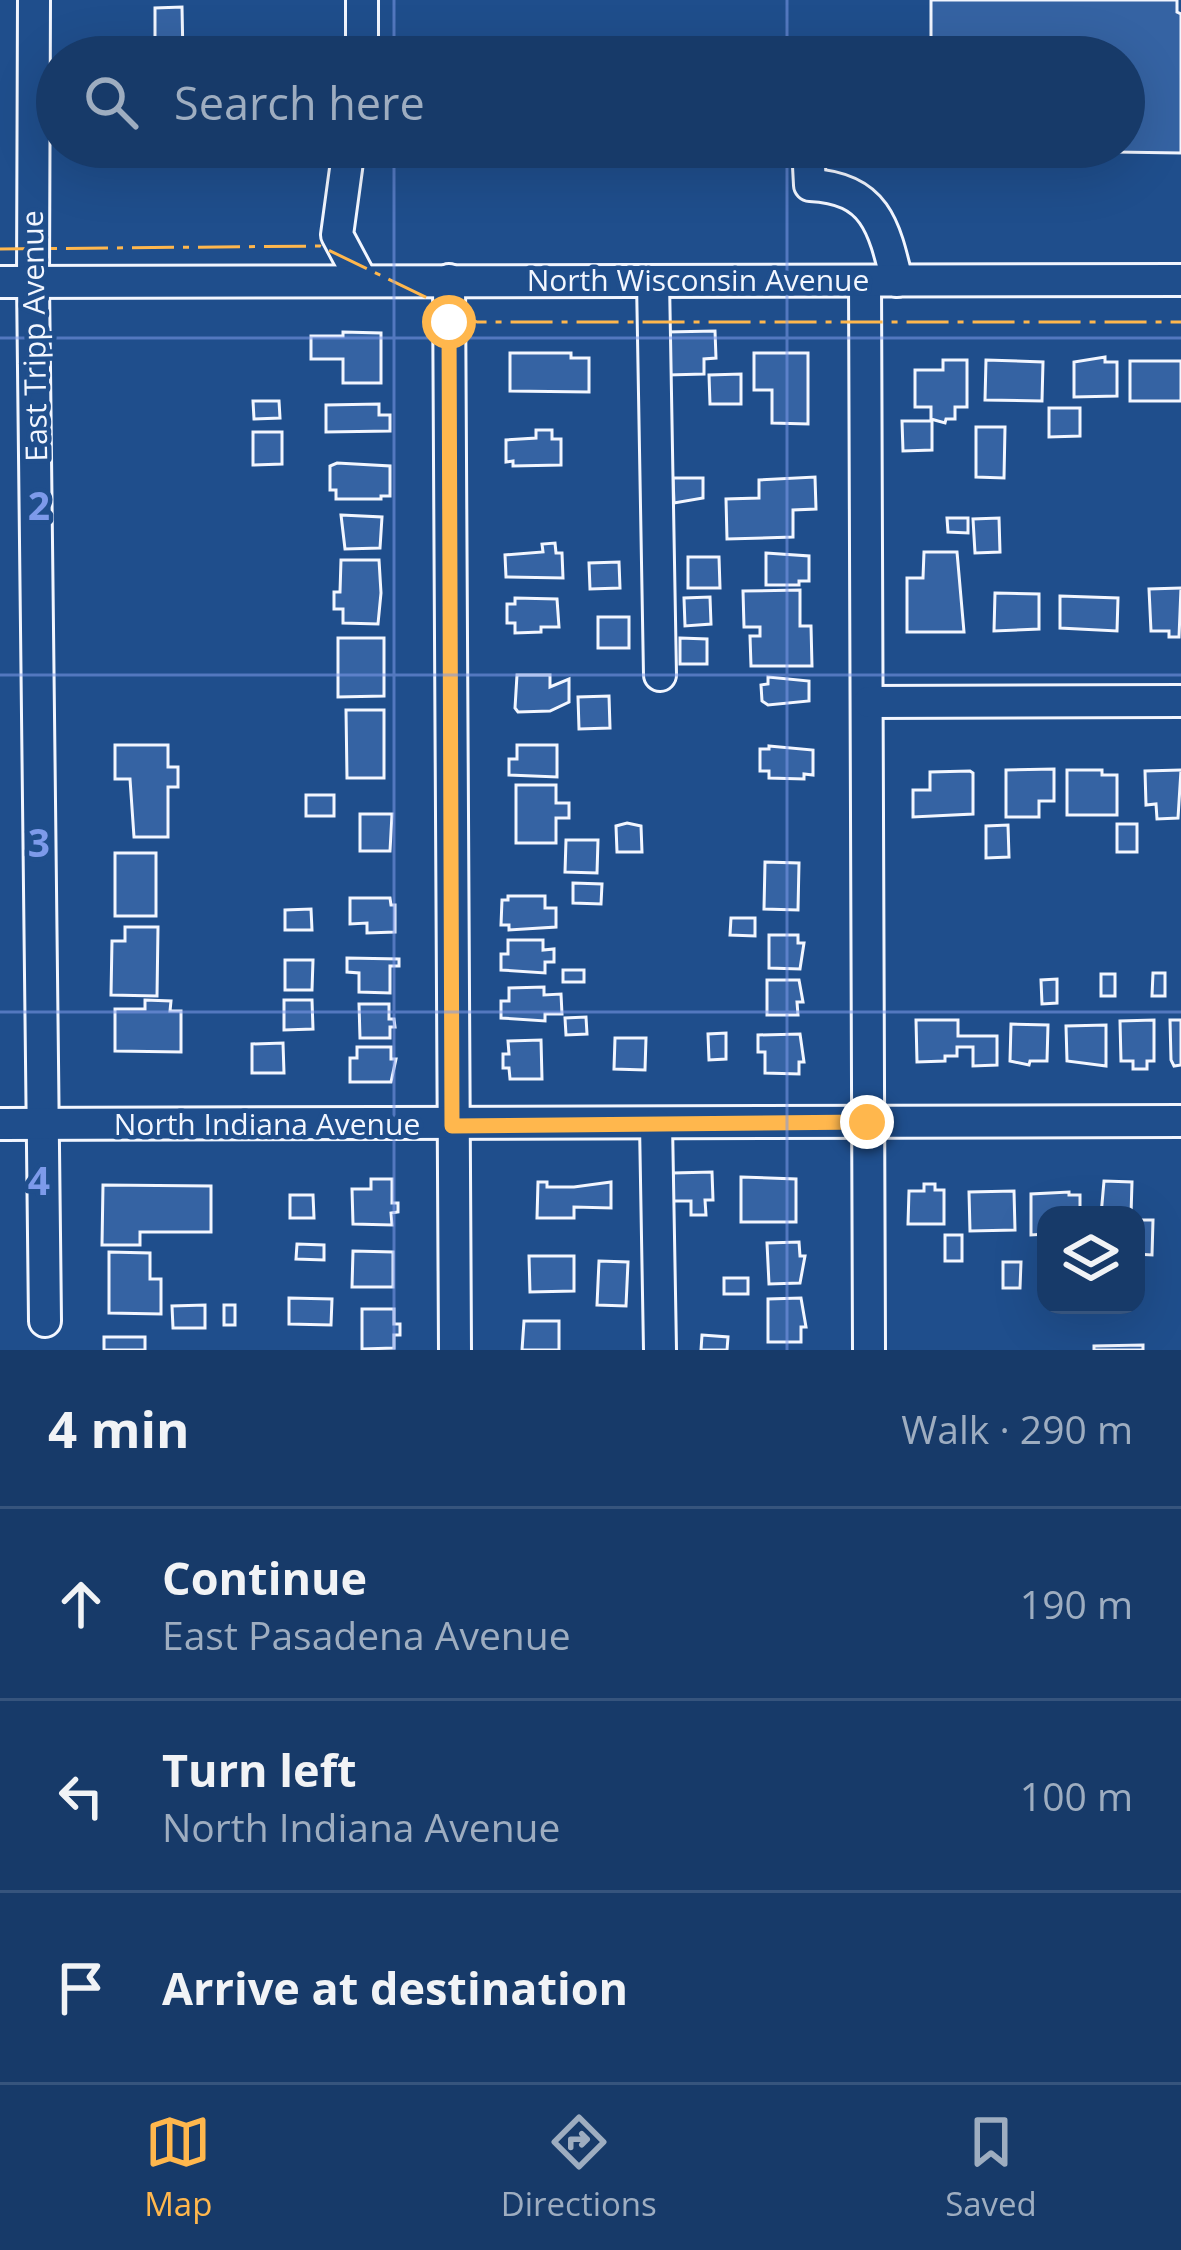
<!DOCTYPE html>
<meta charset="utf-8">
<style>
:root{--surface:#173a69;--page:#20416f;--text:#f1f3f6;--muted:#9eadc0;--line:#36547d;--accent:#ffb74d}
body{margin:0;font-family:"Open Sans",sans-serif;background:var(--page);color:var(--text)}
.controls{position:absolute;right:36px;bottom:36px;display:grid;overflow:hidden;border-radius:24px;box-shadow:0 12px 48px #0002}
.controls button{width:108px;height:108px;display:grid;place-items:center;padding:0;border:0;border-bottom:3px solid var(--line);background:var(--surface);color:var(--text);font:60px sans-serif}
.stop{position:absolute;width:36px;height:36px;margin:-27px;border:9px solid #ffb74d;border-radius:50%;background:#fff}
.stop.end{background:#ffb74d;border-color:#fff;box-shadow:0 3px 12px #0008}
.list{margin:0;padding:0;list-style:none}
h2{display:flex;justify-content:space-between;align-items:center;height:156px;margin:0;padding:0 48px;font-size:51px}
h2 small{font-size:39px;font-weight:400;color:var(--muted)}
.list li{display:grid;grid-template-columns:78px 1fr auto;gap:36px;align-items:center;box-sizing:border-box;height:192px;padding:0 48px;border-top:3px solid var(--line)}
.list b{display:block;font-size:45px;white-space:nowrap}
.list p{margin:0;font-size:39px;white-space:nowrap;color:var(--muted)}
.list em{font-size:39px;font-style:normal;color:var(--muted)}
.icon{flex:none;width:66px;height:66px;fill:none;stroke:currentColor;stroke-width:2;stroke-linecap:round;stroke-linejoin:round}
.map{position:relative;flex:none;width:1181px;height:1350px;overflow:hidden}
.search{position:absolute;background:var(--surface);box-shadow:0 12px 48px #0002;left:36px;right:36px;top:36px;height:132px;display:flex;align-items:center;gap:30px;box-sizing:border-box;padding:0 42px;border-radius:66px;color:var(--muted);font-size:45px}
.sheet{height:732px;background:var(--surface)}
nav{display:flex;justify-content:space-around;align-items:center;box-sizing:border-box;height:168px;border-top:3px solid var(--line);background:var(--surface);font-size:33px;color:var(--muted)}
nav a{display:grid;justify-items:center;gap:6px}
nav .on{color:var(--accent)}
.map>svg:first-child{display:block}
.building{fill:#3563a3;stroke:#f2f6ff;stroke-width:3}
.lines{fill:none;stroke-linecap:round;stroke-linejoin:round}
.minor-casing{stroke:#f2f6ff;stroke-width:36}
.minor{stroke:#1f4e8c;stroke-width:30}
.power{stroke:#ffb74d;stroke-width:3;stroke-dasharray:42 9 6 9;stroke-linecap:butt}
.route{stroke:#ffb74d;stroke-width:15}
.grid{fill:none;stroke:#7d9aea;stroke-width:3;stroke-opacity:0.55}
.labels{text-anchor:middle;stroke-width:9;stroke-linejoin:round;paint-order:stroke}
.street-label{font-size:30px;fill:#f2f6ff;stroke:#1f4e8c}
.grid-label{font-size:39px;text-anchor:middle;font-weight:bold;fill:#7d9aea;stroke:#1f4e8c;stroke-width:9;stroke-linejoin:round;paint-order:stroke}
</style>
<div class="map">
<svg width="1181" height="1350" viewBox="0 0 1181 1350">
<rect width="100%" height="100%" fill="#1f4e8c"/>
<g class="building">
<path d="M931 0H1177V12L1181 14V153L975 150V147H1124V57H838V45H926V51H931Z"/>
<path d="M182 7 183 57H155V8Z"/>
<path d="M715 331 716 358 704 359V374L668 375 667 332Z"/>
<path d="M343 332 381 333V383H343V359H311V336H343Z"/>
<path d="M510 353H571V358H589V392L510 391Z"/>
<path d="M754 353H808V424L772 423V390H754Z"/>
<path d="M1105 357V362H1117V396L1074 397V362Z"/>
<path d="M943 360H967V407H955V419H946L945 423 931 419V407H915V370H943Z"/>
<path d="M986 360 1043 362 1042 401 985 400Z"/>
<rect x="1130" y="361" width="51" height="40"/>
<path d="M741 374V404H710L709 375Z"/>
<path d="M253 401H279L280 418 254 419Z"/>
<path d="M379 404V415H390V431L326 432V405Z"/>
<path d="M1049 408H1080V436L1049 437Z"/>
<path d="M902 421H932V450L903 451Z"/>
<path d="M976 427H1005L1004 478 976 477Z"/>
<path d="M536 430H552V439H561V465L513 466V461L506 462V440L536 438Z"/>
<path d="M253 432H282V464L253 465Z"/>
<path d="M337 463 390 466V496H381V499H336V490H330V466Z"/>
<path d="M815 477 816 509 793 510V537L727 539 726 499 759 498V480Z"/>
<path d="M673 478H703V498L674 503Z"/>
<path d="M341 515 382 517 380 548 345 549Z"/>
<path d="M947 518H968V533L948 532Z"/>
<path d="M999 518 1000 552 975 553 973 519Z"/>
<path d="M555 543 556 553H562L563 578 506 577 505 555 543 552 542 544Z"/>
<path d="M924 552H957L964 632H907V578H923Z"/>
<path d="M766 553 809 556V581H799V585H766Z"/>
<path d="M688 557H719L720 588H688Z"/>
<path d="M341 560H379L381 593 378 624 343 623V609H334V592H340Z"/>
<path d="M619 562 620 588 590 589 589 563Z"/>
<path d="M1181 588 1179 637H1169V631H1151L1149 589Z"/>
<path d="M800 590V626H811L812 666H751L750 636H760V627H744L743 591Z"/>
<path d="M995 593 1039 594V629L994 631Z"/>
<path d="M1060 596 1118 598 1117 631 1060 628Z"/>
<path d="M710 597 711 624 685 626 684 598Z"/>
<path d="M515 598 557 599 559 627H541V632L515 633V623H507V604H515Z"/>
<rect x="598" y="617" width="31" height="31"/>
<path d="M338 638H384V696L338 697Z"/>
<path d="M680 638 707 639V664H680Z"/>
<path d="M517 675H550V687L569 679V702L550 711 518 712 515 708Z"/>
<path d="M768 677 809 681V701L768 705 762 701 761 685 768 684Z"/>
<path d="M609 696 610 728 579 729 578 697Z"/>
<path d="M346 710H384V778H347Z"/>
<path d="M115 745H168V767H178V787H168V837H134L130 779H115Z"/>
<path d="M517 745H557V777L509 775V759H517Z"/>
<path d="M769 746 813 750V775L804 774V779L769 778V771H760V749H769Z"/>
<path d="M1054 769V801H1039V817H1006V770Z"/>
<path d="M1067 770H1102V775H1117V815H1067Z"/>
<path d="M1181 770 1178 818 1157 819 1156 804 1146 805 1145 771Z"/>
<path d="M970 771 973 773V814L913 817V790H930V772Z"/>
<path d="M516 785H556V803H569V818H556V843H516Z"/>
<rect x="306" y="795" width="28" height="21"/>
<path d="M360 814H392L390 851H360Z"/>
<path d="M627 823 641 826 642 852H617L616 826Z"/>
<rect x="1117" y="824" width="20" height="28"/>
<path d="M1008 825 1009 857 986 858V826Z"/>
<path d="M566 840H598L597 873 565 872Z"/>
<rect x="115" y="853" width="41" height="63"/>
<path d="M765 862 799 863 798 910 764 909Z"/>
<path d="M573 883 602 884 601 904 573 903Z"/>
<path d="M508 896H545V908H556V927L509 930V925H501L502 900H508Z"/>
<path d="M350 898H390L391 905H395V932L367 933V923L350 924Z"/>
<path d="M311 909 312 930H285V910Z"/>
<path d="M731 918H755V936L730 935Z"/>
<path d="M125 927H158L157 996 111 995 112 941H125Z"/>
<path d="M769 935H798V943H804L800 969 769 968Z"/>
<path d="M508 940H543V950L554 949V962H545V973L501 970V954H508Z"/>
<path d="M347 958 399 959V966H390V993L359 992V973L347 972Z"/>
<path d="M285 960H313L312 990H285Z"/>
<rect x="563" y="970" width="21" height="12"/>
<path d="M1153 973H1165V996H1152Z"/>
<rect x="1101" y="974" width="14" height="22"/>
<path d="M1057 979V1003L1042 1004 1041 980Z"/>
<path d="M767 980H799L803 1002H797L798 1015H767Z"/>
<path d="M544 987V995L561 994 562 1014H545V1021L501 1018V1001H509V988Z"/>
<path d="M145 1000 171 1001 170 1011H181V1052L115 1051V1009H145Z"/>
<path d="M284 1000H312L313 1029 284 1030Z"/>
<path d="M359 1004H389V1019H394L395 1027H390V1038H360Z"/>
<path d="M586 1017 587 1034 566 1035 565 1018Z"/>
<path d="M916 1020H958V1036H997V1065L973 1066V1047H957V1056H945V1061L917 1062Z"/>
<path d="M1154 1020V1061H1147V1069H1133V1061H1121L1120 1021Z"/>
<path d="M1170 1020H1181V1065L1174 1066 1171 1060Z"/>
<path d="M1011 1024 1048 1025 1047 1061H1030L1029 1065 1010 1061Z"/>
<path d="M1106 1025V1066L1067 1061 1066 1026Z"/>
<path d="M726 1033V1059L709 1060 708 1034Z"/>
<path d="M800 1034 804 1062H799V1074L765 1073V1052H758V1035Z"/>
<path d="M615 1038H646L645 1070 614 1069Z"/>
<path d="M541 1040 542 1079H510L509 1068H503V1054H509L508 1041Z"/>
<path d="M283 1043 284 1073H252V1044Z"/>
<path d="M357 1047H391V1059H396L391 1082H350V1058H357Z"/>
<path d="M712 1172 713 1200H705L706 1215H691V1201H673V1173Z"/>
<path d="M741 1177 796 1179V1222H741Z"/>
<path d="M371 1179H392V1203H398V1212L391 1213 392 1225 353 1224 352 1189H371Z"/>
<path d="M1104 1181 1132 1182 1131 1215H1101Z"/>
<path d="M538 1182H547V1187H574L611 1182V1208L574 1207V1218H537Z"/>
<path d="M924 1184H935V1190H944V1224H908L909 1191H924Z"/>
<path d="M103 1185 211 1186V1232H140V1245H102Z"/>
<path d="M1014 1191 1015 1230 970 1231 969 1192Z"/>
<path d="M1069 1192V1195H1080V1215H1046V1234L1031 1235V1194Z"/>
<path d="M290 1195H313L314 1218H290Z"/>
<path d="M1136 1220H1153L1152 1255 1136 1254Z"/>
<rect x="945" y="1235" width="17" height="26"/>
<path d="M799 1242 800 1256H805L800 1283 769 1284 767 1243Z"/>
<path d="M297 1244 324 1245V1260L296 1259Z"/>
<path d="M353 1251 393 1252V1287H352Z"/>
<path d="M109 1252 150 1253V1279H161V1314L109 1313Z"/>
<path d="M529 1256H574V1291L530 1292Z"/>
<path d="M599 1261 628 1262 626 1306 597 1305Z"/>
<path d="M1003 1262H1021L1020 1288H1003Z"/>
<rect x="724" y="1278" width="24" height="16"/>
<path d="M289 1298 332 1299 331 1325 289 1324Z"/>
<path d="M801 1298 806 1327H801V1342H768V1299Z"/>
<path d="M205 1305V1328H173L172 1306Z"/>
<rect x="224" y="1305" width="11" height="20"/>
<path d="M362 1309H394V1324H400V1335H394V1348L362 1349Z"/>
<path d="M524 1321H559V1350H522Z"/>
<path d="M702 1335 728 1337 727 1350H701Z"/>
<rect x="104" y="1337" width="41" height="13"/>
<path d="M1143 1345V1350H1094V1346Z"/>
</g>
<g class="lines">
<g class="minor-casing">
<g id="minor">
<path d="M34 0 33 282 45 1321"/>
<path d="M362 57V0"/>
<path d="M349 147 337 235 361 280"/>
<path d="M808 147 810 185C875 188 884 226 897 281"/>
<path d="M449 280 455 1350"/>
<path d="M653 281 660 675"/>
<path d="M865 281 869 1350"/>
<path d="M0 282 1181 280"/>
<path d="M869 702 1181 701"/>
<path d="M0 1124 1181 1121"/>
<path d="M656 1124 660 1350"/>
</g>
</g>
<use href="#minor" class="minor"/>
<path class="power" d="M0 249 320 246 477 322H1181"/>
</g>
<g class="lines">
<path class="route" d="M449 322 452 1126 867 1122"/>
</g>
<path class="grid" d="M394 0V57M787 0V57M394 147V1350M787 147V1350M0 338H1181M0 675H1181M0 1012H1181"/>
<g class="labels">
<g class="street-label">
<text x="698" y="291">North Wisconsin Avenue</text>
<text transform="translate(35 336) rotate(-91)" y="10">East Tripp Avenue</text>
<text x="267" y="1135">North Indiana Avenue</text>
</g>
</g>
<g class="grid-label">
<text x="39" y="520">2</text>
<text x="39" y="857">3</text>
<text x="39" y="1195">4</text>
</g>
</svg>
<div class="controls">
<button><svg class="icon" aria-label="layers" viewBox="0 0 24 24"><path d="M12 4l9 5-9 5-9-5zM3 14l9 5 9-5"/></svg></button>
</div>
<div class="stop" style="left:449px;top:322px"></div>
<div class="stop end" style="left:867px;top:1122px"></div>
<div class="search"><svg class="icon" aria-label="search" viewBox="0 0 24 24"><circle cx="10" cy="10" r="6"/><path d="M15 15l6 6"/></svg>Search here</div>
</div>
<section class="sheet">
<h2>4 min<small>Walk · 290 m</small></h2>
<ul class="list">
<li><svg class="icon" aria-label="ahead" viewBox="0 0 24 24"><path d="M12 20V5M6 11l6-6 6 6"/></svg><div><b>Continue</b><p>East Pasadena Avenue</p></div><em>190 m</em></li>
<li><svg class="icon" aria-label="left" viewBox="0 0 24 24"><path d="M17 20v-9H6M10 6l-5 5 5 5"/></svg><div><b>Turn left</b><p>North Indiana Avenue</p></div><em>100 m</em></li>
<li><svg class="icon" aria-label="arrive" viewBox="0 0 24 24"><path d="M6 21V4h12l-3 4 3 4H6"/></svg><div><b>Arrive at destination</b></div></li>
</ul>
</section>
<nav>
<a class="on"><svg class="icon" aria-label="map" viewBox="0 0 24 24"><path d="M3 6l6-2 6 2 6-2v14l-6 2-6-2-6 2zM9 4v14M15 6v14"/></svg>Map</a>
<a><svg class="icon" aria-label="directions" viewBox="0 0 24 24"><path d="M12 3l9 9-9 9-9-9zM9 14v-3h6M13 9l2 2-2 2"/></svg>Directions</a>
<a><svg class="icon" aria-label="saved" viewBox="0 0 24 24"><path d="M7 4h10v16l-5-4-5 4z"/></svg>Saved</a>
</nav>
